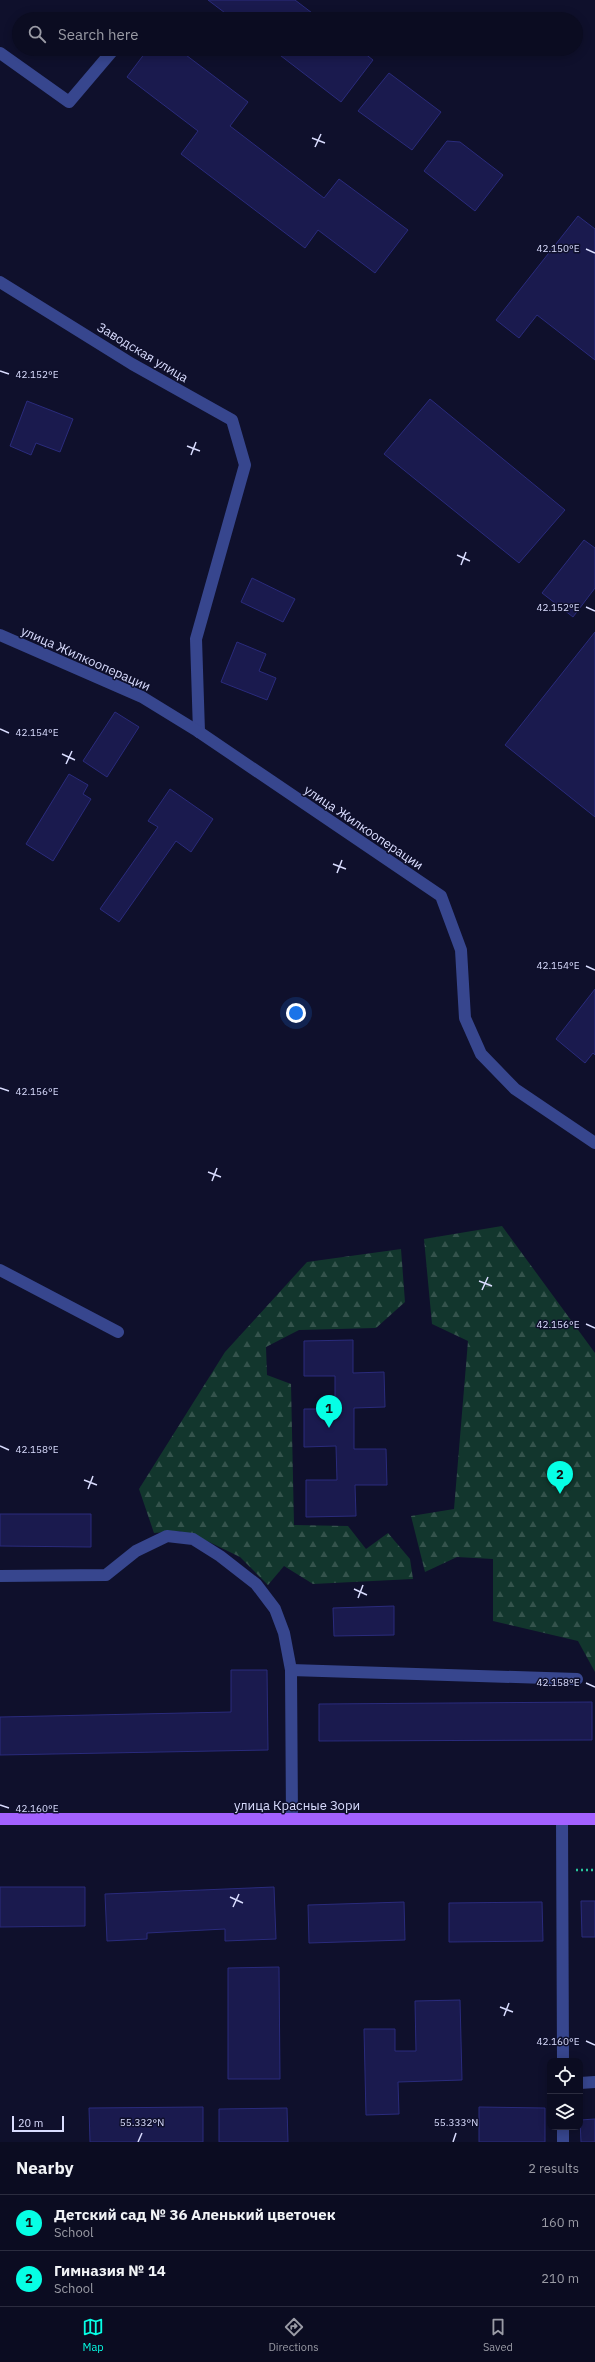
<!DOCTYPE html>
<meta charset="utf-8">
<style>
:root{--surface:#0b0c21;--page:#191a2e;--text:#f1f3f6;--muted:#9a9ba5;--line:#2b2c3f;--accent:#06ffe5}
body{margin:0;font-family:"IBM Plex Sans",sans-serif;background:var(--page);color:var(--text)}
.controls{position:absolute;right:12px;bottom:12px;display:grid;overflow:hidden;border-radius:8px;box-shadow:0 2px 10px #0003}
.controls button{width:36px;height:36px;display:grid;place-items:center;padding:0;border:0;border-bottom:1px solid var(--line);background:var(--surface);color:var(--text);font:20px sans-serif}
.scale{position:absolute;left:12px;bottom:10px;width:52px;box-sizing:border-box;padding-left:4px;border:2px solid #daddff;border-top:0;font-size:11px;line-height:14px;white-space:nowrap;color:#daddff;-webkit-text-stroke:3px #0f102c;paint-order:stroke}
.you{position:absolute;left:296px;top:1013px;width:14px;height:14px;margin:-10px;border:3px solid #fff;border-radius:50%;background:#1a73e8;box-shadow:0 0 0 6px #1a73e833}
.badge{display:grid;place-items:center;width:26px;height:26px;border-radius:50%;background:var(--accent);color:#111;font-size:13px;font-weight:700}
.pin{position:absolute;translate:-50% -33px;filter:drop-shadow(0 1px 2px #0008)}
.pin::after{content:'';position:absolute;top:21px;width:14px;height:12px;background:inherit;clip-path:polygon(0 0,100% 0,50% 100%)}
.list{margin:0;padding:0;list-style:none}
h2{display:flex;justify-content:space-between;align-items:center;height:52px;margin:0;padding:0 16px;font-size:17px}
h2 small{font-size:13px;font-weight:400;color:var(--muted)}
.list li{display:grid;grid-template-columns:26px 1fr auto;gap:12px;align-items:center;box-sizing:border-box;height:56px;padding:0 16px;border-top:1px solid var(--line)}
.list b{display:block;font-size:15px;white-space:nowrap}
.list p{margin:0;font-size:13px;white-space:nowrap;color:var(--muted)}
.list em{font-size:13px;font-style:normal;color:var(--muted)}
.icon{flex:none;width:22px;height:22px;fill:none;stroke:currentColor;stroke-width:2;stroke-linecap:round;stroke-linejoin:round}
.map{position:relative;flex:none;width:595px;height:2142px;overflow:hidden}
.search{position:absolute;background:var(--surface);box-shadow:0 2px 10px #0003;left:12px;right:12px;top:12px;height:44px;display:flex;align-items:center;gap:10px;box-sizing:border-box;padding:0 14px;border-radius:22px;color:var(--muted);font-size:15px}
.sheet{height:164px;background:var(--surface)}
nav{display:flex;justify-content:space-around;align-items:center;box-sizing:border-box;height:56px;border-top:1px solid var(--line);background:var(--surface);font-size:11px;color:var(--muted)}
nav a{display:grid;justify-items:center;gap:2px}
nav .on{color:var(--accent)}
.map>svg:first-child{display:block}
.forest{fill:url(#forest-firs)}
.building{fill:#1a1a4e;stroke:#2a2b7c}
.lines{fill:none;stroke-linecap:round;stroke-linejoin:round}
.path{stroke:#28c59b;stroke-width:2.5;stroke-dasharray:2 3;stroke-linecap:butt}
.minor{stroke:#37468e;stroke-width:12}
.major{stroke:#a361ff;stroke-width:12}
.ticks{fill:none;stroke:#daddff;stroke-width:1.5}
.labels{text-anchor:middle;stroke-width:3;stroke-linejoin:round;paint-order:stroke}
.street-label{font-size:13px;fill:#daddff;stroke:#0f102c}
.ticks-label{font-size:10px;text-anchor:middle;fill:#daddff;stroke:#0f102c;stroke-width:3;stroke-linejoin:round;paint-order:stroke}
</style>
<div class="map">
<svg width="595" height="2142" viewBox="0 0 595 2142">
<defs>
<pattern id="forest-firs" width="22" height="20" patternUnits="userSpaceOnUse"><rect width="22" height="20" fill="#12362d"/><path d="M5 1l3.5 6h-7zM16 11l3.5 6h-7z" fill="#34534c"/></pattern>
</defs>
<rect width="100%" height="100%" fill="#0f102c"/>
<g class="forest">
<path d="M502 1226 595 1353V1672L578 1641 493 1621V1559L457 1557 425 1572 411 1516 454 1509 468 1341 432 1324 424 1239Z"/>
<path d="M401 1249 405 1302 376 1328 299 1330 266 1347 267 1375 291 1384 294 1525 348 1526 366 1549 388 1533 410 1559 413 1579 313 1584 284 1566 268 1585 240 1557 203 1539 179 1531 154 1533 139 1489 225 1352 307 1262Z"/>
</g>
<g class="building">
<path d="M208 0H295L320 19H233Z"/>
<path d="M148 49H178L248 102 230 126 324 198 339 179 408 230 375 273 318 230 305 248 181 154 198 131 127 77Z"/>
<path d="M272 49H359L373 60 341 102Z"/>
<path d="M389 73 441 112 412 150 358 111Z"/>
<path d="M447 141 460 142 503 175 475 211 424 171Z"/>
<path d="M578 216 595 229V360L537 315 519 338 496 320Z"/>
<path d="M430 399 565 510 519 563 384 454Z"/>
<path d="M27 401 73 419 60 452 36 443 31 455 10 446Z"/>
<path d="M584 540 595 548V588L573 617 542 593Z"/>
<path d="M252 578 295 599 283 622 241 602Z"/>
<path d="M595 632V817L505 745Z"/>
<path d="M237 642 266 654 259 671 276 678 267 700 221 682Z"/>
<path d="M115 712 139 727 107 777 83 761Z"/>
<path d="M69 774 88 785 83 794 91 799 53 861 26 844Z"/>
<path d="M170 789 213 819 191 852 176 841 119 922 100 909 158 827 148 821Z"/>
<path d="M595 989V1055L593 1053 585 1063 556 1039Z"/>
<path d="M353 1340V1373L384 1372 385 1407 354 1408V1449H386L387 1485H355L356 1516 306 1517V1480H337L336 1446 304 1447V1409H335V1376H304V1341Z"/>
<path d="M0 1514H91V1547L0 1546Z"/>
<path d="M394 1606V1635L334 1636 333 1608Z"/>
<path d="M231 1670H267L268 1750 0 1755V1717L231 1712Z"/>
<path d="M592 1702V1740L319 1741V1704Z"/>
<path d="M0 1887H85V1926L0 1927Z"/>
<path d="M274 1887 276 1939 225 1941V1929L147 1933V1939L107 1941 105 1894Z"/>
<path d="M581 1901H595V1937H582Z"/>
<path d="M404 1902 405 1940 309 1943 308 1905Z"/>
<path d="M542 1902 543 1941 449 1942V1903Z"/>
<path d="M279 1967 280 2079H228V1968Z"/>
<path d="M460 2000 462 2080 398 2082 399 2114 366 2115 364 2029H395V2051H416L415 2001Z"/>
<path d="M203 2107V2142H90L89 2108Z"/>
<path d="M479 2107 545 2108V2142H479Z"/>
<path d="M287 2108 288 2142H219V2109Z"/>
<path d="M595 2119V2142H581L580 2120Z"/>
</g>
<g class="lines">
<path class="path" d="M576 1870H595"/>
<g class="minor">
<path d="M0 53 69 102 114 49"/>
<path d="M0 282 132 364 232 420 245 465 196 639 199 732"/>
<path d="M0 635 142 697 199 732 441 896 461 950 465 1018 481 1054 515 1089 595 1143"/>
<path d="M0 1270 118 1332"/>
<path d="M0 1576 106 1575 136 1551 167 1536 193 1539 220 1556 256 1584 275 1609 284 1633 291 1670"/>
<path d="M292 1819 291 1670 577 1679"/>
<path d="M562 1819 563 2061"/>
<path d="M580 2083 595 2082"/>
<path d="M563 2127V2142"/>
</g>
<path class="major" d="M0 1819H595"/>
</g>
<path class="ticks" d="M312 138 325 143M315 147 321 134M586 249 595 253M0 371 9 374M187 446 200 451M191 455 196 442M457 555 470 561M461 565 466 552M586 607 595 611M0 729 9 733M62 754 75 760M66 764 72 751M333 864 346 869M337 873 342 860M586 966 595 970M0 1088 9 1091M208 1172 221 1177M212 1181 217 1168M479 1281 492 1286M482 1290 488 1277M586 1324 595 1328M0 1446 9 1450M84 1480 97 1485M88 1489 93 1476M354 1589 367 1595M358 1598 363 1585M586 1683 595 1687M0 1805 9 1808M230 1897 243 1903M233 1907 239 1894M500 2007 513 2012M504 2016 509 2003M586 2041 595 2045M138 2142 142 2133M453 2142 456 2133"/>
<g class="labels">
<g class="street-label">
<text transform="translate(143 352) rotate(31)" y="5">Заводская улица</text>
<text transform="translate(86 658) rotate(24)" y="5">улица Жилкооперации</text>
<text transform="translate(364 827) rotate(34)" y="5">улица Жилкооперации</text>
<text x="297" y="1810">улица Красные Зори</text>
</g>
</g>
<g class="ticks-label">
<text x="558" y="252">42.150°E</text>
<text x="37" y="378">42.152°E</text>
<text x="558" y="611">42.152°E</text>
<text x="37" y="736">42.154°E</text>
<text x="558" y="969">42.154°E</text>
<text x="37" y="1095">42.156°E</text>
<text x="558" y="1328">42.156°E</text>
<text x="37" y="1453">42.158°E</text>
<text x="558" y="1686">42.158°E</text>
<text x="37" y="1812">42.160°E</text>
<text x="558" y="2045">42.160°E</text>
<text x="142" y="2126">55.332°N</text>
<text x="456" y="2126">55.333°N</text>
</g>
</svg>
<div class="controls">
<button><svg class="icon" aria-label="locate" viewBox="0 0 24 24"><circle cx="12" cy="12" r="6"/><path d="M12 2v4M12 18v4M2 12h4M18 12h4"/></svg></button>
<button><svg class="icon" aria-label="layers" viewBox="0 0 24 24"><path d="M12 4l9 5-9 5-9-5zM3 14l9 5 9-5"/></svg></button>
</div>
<div class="scale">20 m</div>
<div class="you"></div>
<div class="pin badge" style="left:329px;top:1428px">1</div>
<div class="pin badge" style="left:560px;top:1494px">2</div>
<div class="search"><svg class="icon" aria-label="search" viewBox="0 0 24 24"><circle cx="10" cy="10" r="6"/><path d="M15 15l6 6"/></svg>Search here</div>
</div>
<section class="sheet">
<h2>Nearby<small>2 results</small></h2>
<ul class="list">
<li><span class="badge">1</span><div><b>Детский сад № 36 Аленький цветочек</b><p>School</p></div><em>160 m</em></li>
<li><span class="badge">2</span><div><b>Гимназия № 14</b><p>School</p></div><em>210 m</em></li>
</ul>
</section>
<nav>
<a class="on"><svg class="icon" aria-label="map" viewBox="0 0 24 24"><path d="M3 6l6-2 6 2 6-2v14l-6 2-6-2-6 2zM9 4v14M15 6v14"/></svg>Map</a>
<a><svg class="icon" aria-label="directions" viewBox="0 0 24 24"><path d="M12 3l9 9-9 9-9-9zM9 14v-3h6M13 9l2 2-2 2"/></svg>Directions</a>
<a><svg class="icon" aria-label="saved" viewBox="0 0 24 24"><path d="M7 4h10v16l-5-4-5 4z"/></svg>Saved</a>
</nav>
